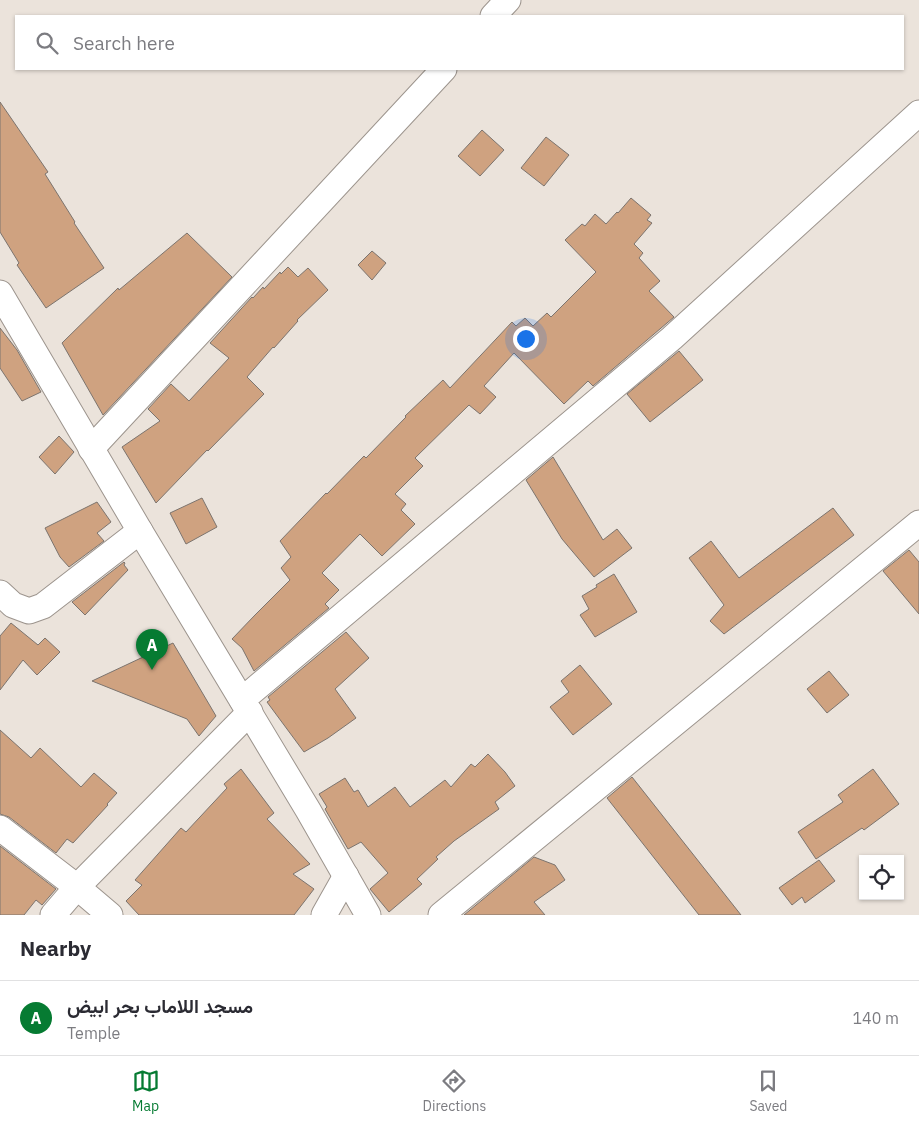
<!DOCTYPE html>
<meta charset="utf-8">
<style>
:root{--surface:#fff;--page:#f7f7f7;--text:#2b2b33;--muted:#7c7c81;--line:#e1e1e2;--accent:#067b32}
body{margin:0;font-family:"IBM Plex Sans",Vazirmatn,sans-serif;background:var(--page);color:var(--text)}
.controls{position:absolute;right:15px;bottom:15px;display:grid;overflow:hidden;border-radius:0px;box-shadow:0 1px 4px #0004}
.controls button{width:45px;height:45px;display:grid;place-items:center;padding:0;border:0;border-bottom:1px solid var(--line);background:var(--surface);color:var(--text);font:25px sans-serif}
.you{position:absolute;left:525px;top:338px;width:18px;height:18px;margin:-12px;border:4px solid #fff;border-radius:50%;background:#1a73e8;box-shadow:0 0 0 8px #1a73e833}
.badge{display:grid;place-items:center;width:32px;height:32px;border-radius:50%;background:var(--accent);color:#fff;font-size:16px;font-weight:700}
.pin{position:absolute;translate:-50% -41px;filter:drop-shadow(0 1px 2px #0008)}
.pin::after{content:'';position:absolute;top:26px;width:18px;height:15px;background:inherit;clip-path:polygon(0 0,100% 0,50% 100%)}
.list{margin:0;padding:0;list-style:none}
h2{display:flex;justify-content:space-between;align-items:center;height:65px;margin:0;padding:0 20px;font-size:21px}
h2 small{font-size:16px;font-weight:400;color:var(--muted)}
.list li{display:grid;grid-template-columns:32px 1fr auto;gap:15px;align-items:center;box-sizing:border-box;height:75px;padding:0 20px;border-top:1px solid var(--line)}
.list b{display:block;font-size:19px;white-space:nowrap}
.list p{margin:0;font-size:16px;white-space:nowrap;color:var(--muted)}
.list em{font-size:16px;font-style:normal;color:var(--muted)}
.icon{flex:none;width:28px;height:28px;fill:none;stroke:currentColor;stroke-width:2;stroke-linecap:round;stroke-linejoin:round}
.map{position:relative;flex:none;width:919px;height:915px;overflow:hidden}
.search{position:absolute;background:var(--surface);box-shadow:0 1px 4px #0004;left:15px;right:15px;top:15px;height:55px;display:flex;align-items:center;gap:12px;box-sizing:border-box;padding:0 18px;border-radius:0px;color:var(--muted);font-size:19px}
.sheet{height:140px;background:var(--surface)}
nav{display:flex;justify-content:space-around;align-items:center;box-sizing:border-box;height:70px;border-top:1px solid var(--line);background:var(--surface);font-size:14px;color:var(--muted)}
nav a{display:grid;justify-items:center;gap:2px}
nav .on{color:var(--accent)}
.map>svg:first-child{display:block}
.building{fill:#cfa280;stroke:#7c746e}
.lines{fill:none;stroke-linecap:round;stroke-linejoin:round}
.street-casing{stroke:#9c948d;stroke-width:27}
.street{stroke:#fff;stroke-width:25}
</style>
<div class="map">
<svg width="919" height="915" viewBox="0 0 919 915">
<rect width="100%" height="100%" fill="#ebe3db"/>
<g class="building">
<path d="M0 102 48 172 45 174 75 222 74 223 104 268 46 308 17 265 19 263 0 232Z"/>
<path d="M482 130 504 150 480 176 458 156Z"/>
<path d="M546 137 569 155 544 186 521 168Z"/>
<path d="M631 198 651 215 647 220 652 223 634 244 643 253 639 258 660 281 649 291 674 317 593 386 588 381 564 404 514 353 484 386 496 397 480 414 469 405 415 458 423 466 395 494 406 504 401 510 415 524 382 556 360 534 322 573 339 590 325 604 329 608 254 671 242 648 232 639 255 615 290 580 281 568 291 557 280 541 326 493 327 494 364 456 366 458 406 417 405 416 443 380 450 388 512 322 516 326 525 318 533 326 547 313 551 317 596 272 565 240 582 224 585 226 595 214 606 224 617 212 618 213Z"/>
<path d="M187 233 232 277 103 415 62 343 118 288 119 290Z"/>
<path d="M372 251 386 263 372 280 358 265Z"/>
<path d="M288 267 298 277 308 268 328 290 297 320 298 321 274 348 273 347 247 377 264 394 208 451 207 450 156 503 122 447 160 421 148 409 171 384 189 401 229 358 210 343 252 297 253 298 263 287 264 289 280 272 281 274Z"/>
<path d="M0 328 17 350 41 392 22 401 0 368Z"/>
<path d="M679 351 703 380 650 422 627 394Z"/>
<path d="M59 436 74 452 55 474 39 457Z"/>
<path d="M553 457 603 540 617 529 632 548 594 577 562 539 526 480Z"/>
<path d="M202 498 217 527 186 544 170 513Z"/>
<path d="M97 502 111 522 97 533 104 541 69 567 60 557 45 528Z"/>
<path d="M833 508 854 535 724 634 710 621 724 605 689 558 711 541 739 578Z"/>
<path d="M909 550 919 562V614L883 571Z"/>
<path d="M124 562 125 563 124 565 128 570 85 615 72 602Z"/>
<path d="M614 574 637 612 595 637 580 615 589 609 582 596 597 587 596 585Z"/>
<path d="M11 623 38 645 45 638 60 652 37 675 23 660 0 690V636Z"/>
<path d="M346 632 369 658 335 689 356 718 328 738 304 752 267 702 270 700 268 697Z"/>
<path d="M173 643 216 716 199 736 187 719 92 681Z"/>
<path d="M580 665 612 704 573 735 550 707 569 692 561 681Z"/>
<path d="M829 671 849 695 827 713 807 689Z"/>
<path d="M0 730 31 758 40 748 81 787 94 773 117 793 107 804 108 805 73 843 67 839 56 853 9 817 0 814Z"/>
<path d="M488 754 505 772 515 786 495 802 499 809 454 841 436 857 438 859 417 879 422 884 389 912 370 889 388 873 361 842 348 849 325 809 327 807 319 794 345 778 354 792 358 790 368 807 395 787 410 807 445 780 451 787 471 764 475 767Z"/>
<path d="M241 769 274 813 267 819 310 864 293 874 314 889 294 915H139L126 901 142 885 135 880 181 828 186 832 227 788 224 784Z"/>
<path d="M873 769 899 804 864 830 862 828 816 859 798 832 843 802 838 795Z"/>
<path d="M632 777 741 915H699L607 798Z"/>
<path d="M0 846 56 889 42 905 36 900 24 915H0Z"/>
<path d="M534 857 555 865 565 880 534 902 545 915H464Z"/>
<path d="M819 860 835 881 805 903 802 897 792 905 779 888Z"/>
</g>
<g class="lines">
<g class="street-casing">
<g id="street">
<path d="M493 16 508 0"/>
<path d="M0 293 140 531 308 810 368 915"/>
<path d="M91 449 444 69"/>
<path d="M0 593 13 605 29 611 43 606 140 531"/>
<path d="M242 700 672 338 919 113"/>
<path d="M0 828 77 887 110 915"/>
<path d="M53 915 77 887 250 712"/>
<path d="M324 915 346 876"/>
<path d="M441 915 919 523"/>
</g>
</g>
<use href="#street" class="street"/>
</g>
</svg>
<div class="controls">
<button><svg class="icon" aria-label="locate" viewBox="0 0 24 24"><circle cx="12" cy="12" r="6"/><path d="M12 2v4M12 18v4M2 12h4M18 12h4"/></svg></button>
</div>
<div class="you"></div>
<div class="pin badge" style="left:152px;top:670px">A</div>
<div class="search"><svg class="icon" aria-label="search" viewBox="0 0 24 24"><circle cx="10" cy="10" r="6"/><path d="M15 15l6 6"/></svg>Search here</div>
</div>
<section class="sheet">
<h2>Nearby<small></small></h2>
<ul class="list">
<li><span class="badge">A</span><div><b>مسجد اللاماب بحر ابيض</b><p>Temple</p></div><em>140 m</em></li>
</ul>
</section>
<nav>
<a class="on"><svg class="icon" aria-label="map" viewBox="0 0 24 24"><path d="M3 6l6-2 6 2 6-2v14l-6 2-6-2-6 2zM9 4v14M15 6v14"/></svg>Map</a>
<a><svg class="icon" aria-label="directions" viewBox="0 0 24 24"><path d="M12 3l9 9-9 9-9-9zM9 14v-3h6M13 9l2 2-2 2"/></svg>Directions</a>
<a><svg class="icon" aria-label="saved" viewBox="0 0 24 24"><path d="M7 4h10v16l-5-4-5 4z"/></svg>Saved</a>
</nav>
